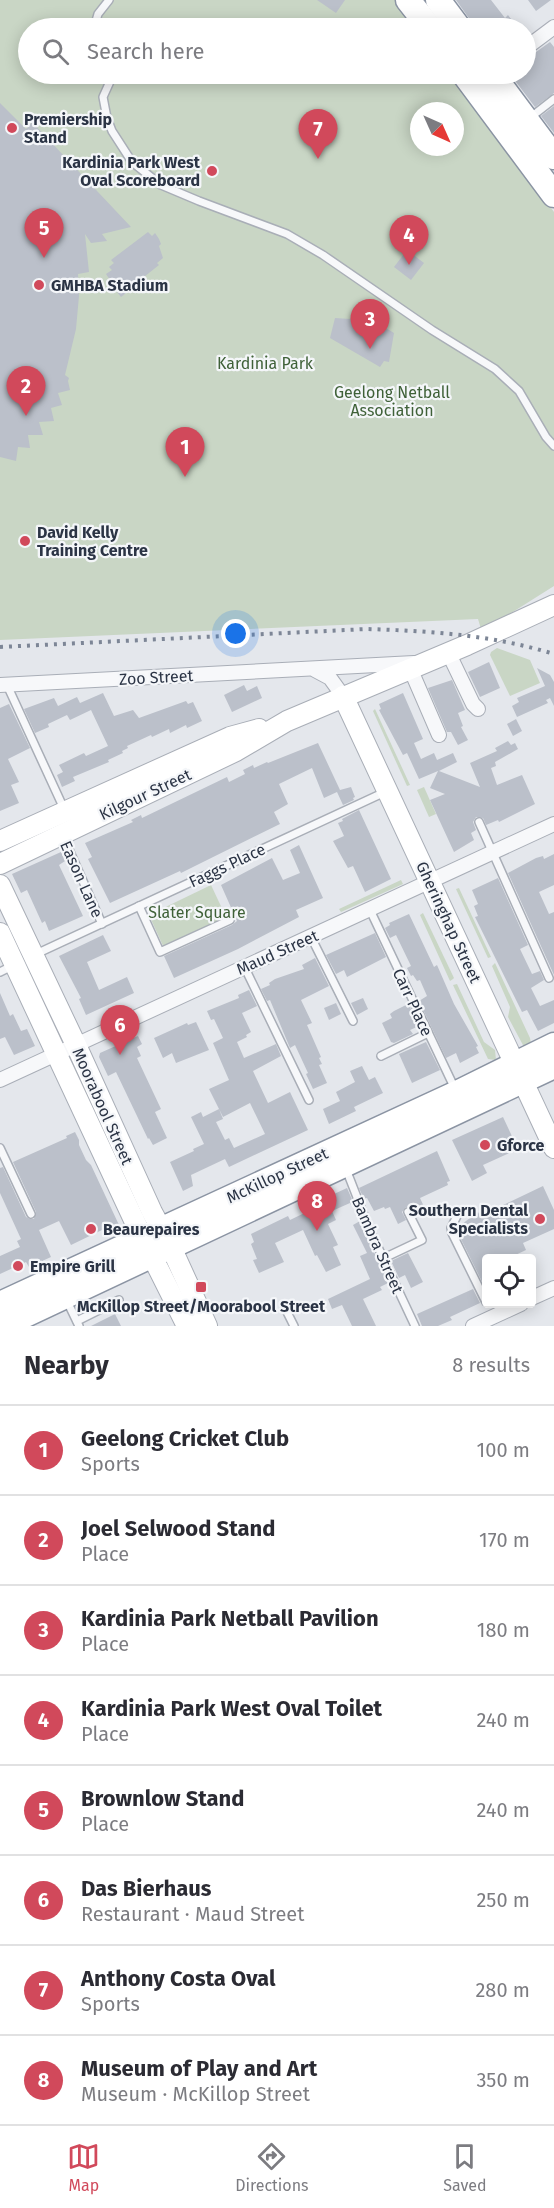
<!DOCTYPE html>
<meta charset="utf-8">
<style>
:root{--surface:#fff;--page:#f2f2f3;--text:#2b2b33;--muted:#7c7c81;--line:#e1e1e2;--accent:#d1495b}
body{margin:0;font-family:"Fira Sans",sans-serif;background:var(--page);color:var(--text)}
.controls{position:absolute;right:18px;bottom:18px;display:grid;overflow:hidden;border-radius:6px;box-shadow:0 3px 15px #0003}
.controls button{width:54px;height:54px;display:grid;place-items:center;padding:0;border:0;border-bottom:2px solid var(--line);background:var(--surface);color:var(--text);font:30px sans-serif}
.compass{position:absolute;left:410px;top:102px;width:54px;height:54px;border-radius:50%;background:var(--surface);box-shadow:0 3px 15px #0003;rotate:135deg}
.you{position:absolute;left:236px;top:634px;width:21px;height:21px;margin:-15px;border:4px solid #fff;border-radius:50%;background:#1a73e8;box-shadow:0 0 0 9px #1a73e833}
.badge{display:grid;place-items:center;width:39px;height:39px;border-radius:50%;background:var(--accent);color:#fff;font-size:20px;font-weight:700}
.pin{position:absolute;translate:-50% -50px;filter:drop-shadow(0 2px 3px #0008)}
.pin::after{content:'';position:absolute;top:32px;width:21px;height:18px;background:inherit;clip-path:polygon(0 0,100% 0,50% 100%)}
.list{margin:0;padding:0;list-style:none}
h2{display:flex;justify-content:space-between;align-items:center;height:78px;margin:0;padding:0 24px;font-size:26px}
h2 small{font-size:20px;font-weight:400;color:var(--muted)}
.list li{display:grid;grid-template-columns:39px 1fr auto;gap:18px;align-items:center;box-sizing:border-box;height:90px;padding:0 24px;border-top:2px solid var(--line)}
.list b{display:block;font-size:22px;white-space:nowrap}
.list p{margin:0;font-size:20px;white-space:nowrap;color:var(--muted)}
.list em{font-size:20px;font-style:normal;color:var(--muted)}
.icon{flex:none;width:33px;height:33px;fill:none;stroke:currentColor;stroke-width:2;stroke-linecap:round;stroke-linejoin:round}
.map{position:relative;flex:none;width:554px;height:1326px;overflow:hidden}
.search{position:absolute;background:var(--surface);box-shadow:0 3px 15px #0003;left:18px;right:18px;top:18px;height:66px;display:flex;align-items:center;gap:15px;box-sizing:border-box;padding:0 21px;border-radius:33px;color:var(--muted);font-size:22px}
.sheet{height:798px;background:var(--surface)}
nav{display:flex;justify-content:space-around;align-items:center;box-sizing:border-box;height:84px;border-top:2px solid var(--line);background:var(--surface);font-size:16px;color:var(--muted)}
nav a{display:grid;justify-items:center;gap:3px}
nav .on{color:var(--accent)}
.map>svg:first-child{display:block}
.green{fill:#c9d6c5;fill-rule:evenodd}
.building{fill:#bbc0ca}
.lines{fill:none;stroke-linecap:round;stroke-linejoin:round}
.lane-casing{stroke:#a9aeb7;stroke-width:10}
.street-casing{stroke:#a9aeb7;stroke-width:16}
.secondary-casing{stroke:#a9aeb7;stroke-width:22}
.highway-casing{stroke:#8b94a3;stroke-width:27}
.lane{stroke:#f7f8fa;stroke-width:7}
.street{stroke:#f7f8fa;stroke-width:14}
.secondary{stroke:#fff;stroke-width:20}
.highway{stroke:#fff;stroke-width:24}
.rail{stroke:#7d8696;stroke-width:4;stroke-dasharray:3 6;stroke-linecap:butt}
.poi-dot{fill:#d1495b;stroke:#f4f6f9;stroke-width:2}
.labels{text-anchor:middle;stroke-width:4.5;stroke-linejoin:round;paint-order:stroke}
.poi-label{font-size:16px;font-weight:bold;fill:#2b3445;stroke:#f4f6f9;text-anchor:start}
.park-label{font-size:16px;fill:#3f6138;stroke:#f4f6f9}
.street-label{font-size:16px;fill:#2b3445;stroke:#f4f6f9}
</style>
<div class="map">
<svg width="554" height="1326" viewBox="0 0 554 1326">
<rect width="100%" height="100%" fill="#e4e7ec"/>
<g class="green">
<path d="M0 0H396L418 28H28V74H451L554 212V586L492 625 481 629 478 619 0 640ZM419 111H455V147H419Z"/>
<path d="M497 648 530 660 540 683 510 696 490 655 491 652Z"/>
<path d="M375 709 410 785 407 786 373 711Z"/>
<path d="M424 787 436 814 429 817 417 790Z"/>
<path d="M401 880 403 884 341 912 339 909Z"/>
<path d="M211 885 227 919 164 948 149 915Z"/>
<path d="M459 888 491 957 488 958 456 889Z"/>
<path d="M423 913 454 978 453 979 450 981 420 915Z"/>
<path d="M495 963 530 1038 531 1044 524 1047 508 1017 510 1007 492 966Z"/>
<path d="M457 984 484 1042 495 1050 496 1060 488 1059 453 985Z"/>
</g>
<g class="building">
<path d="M317 0H345L336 13Z"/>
<path d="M456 0H491L505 18 508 15 514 23 506 28H476Z"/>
<path d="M528 0H551L536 11Z"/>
<path d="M550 42 554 47V93L535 107 510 74H525V60Z"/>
<path d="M0 103 26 129 32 122 131 227 102 234 107 241 91 243 85 234 89 272 78 274 79 296 76 329 65 375 69 378 68 381 70 390 58 393 62 405 51 408 54 421 39 422 43 435H28L30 448 18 447 16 461 0 457Z"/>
<path d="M554 106V133L541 116Z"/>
<path d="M148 232 152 236 155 233 159 239 161 244 159 246 163 258 157 263 159 265 130 288 131 289 121 297 113 287 108 284 110 280 106 274 112 270 109 267 114 263 111 260Z"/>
<path d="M407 250 424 263 411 280 394 267Z"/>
<path d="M356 310 394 333 389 362 384 361 380 367 330 338 335 318 351 319Z"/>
<path d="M489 662 500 688 480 697 468 672Z"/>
<path d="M537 668 550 675 554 682V706L550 698 546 700 548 703 517 717 512 706 519 702 517 698 545 686Z"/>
<path d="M452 680 465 710 458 713 463 726 461 727 468 740 458 745 451 732H447L428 688Z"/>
<path d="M244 685 247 691 257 686 262 698 232 712 224 695Z"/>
<path d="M103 693 114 716 133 710 139 718 186 701 188 704 193 702 202 721 187 728 186 725 170 733 169 729 152 737 151 735 127 746 128 748 122 751 123 753 108 760 109 762 73 777 75 781 62 787 57 775 63 772 59 765 84 753 86 756 108 746 91 710 70 720 67 715 48 724 49 727 35 733 24 709 54 698 58 706 77 697 80 703Z"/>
<path d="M403 693 423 739 414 743 421 759 434 753 437 760 453 753 457 762 439 771 480 787 470 763 497 751 495 748 508 741 511 745 515 743 518 749 495 762 496 766 491 768 497 785 522 775 535 804 499 822 498 820 486 825 483 818 476 817 473 822 476 830 471 833 474 840 454 852 430 800 445 794 430 788 438 771 419 779 407 753 403 755 379 710 381 709 379 704Z"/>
<path d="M9 704 30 748 8 759 19 782 11 785 19 803 0 811V708Z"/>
<path d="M516 719 522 731 513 736 507 724Z"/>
<path d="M318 743 340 790 351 787 355 797 353 798 354 800 343 805 337 792 324 798 312 768 279 784 288 804 274 812 280 824 193 867 181 873 180 871 110 903 88 859 92 857 85 843 133 822 131 820 141 815 142 818 227 777 229 782 245 774 243 770 253 765 254 768 267 762 268 763Z"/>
<path d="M359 810 391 879 365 892 353 866 348 868 333 841 344 836 338 823 343 821 342 819Z"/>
<path d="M299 845 323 898 296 910 299 917 238 949 174 978 164 956 232 925 237 921 221 885 272 858 283 880 300 873 290 850Z"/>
<path d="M61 852 65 861 59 865 83 916 49 931 45 921 42 923 27 890 21 893 12 874Z"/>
<path d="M554 854V885L539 892 549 914 554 912V975L508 873 536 858 543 856 544 859Z"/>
<path d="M498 878 528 945 520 949 532 974 540 971 544 980 531 988 540 1006 554 1000V1023L538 1031 527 1010 522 1012 475 917 478 916 474 906 478 904 472 890Z"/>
<path d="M409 914 434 967 437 965 454 1004 478 1046 476 1047 479 1053 460 1063 456 1053 446 1058 419 1001 427 996 420 980 417 981 413 975 411 976 407 968 411 966 396 935 390 938 385 928 390 925 389 923Z"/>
<path d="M375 933 386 957 347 977 344 970 336 974 326 955Z"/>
<path d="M103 935 111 951 87 962 99 990 127 977 134 993 86 1015 79 999 81 998 59 956Z"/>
<path d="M315 958 329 986 301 1000 312 1023 307 1025 321 1057 319 1058 322 1064 319 1065 327 1083 313 1089 306 1074 308 1073 295 1045 290 1048 270 1000 267 1001 261 989 270 985 269 983 275 979 304 969 302 965Z"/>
<path d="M249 990 257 1006 242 1013 251 1032 246 1035 247 1037 237 1042 244 1058 276 1044 281 1056 253 1071 268 1103 290 1092 308 1130 229 1167 225 1159 191 1175 193 1186 183 1191 170 1162 194 1151 193 1149 204 1144 191 1117 201 1112 203 1117 219 1109 223 1119 216 1122 225 1140 229 1138 234 1148 265 1134 250 1103 223 1117 209 1089 229 1080 213 1043 223 1038 214 1019 211 1020 207 1011 239 998 238 995Z"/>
<path d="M0 993 10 1016 13 1014 21 1031 27 1029 35 1046 14 1055 5 1037 0 1039Z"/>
<path d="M363 998 368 1009 357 1015 351 1003Z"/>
<path d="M336 1003 341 1014 329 1020 324 1008Z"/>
<path d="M406 1005H409L419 1026 410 1030 413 1034 394 1043 391 1042 382 1023 392 1018 390 1014 394 1011Z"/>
<path d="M196 1022 209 1050 176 1063 172 1053 163 1058 154 1038 187 1023 188 1025Z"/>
<path d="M138 1036 142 1044 137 1047 141 1056 137 1058 161 1109 155 1112 167 1138 153 1145 149 1138 148 1139 116 1072 108 1076 99 1057 100 1053Z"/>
<path d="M426 1042 440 1070 412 1083 399 1054Z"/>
<path d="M362 1066 369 1080 375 1077 383 1093 354 1107 356 1111 329 1124 323 1109 340 1101 336 1092 355 1082 350 1071Z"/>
<path d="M503 1117 518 1149 483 1165 487 1173 472 1181 452 1140Z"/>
<path d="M75 1132 79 1140V1145L86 1160 91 1165 119 1225 103 1232 102 1230 71 1245 59 1221 39 1230 51 1257 29 1267 26 1262 0 1274V1256L20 1247 17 1241 21 1239 0 1193V1168L3 1167 26 1217 30 1219H34L36 1212 13 1162 67 1138 66 1136Z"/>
<path d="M437 1151 450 1181 447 1182 448 1185 420 1198 426 1211 416 1215 412 1208 406 1207 402 1212 406 1220 398 1224 390 1207 385 1209 384 1207 374 1211 367 1198 364 1199 359 1188Z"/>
<path d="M543 1186 554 1210V1229L523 1243 526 1250 509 1258H486V1290L457 1231 458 1227 478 1212 480 1216Z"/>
<path d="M347 1188 354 1204 351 1205 350 1203 332 1211 336 1220 328 1224 338 1245 333 1247 341 1265 326 1272 317 1255 315 1256 303 1230 275 1243 284 1262 259 1273 253 1260 257 1259 251 1244 254 1242 251 1234 288 1216 290 1220 323 1204 321 1200Z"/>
<path d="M360 1221 388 1283 380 1287 382 1290 363 1299 376 1326H352L342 1305 332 1309 328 1299 370 1279 360 1256 367 1253 353 1225Z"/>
<path d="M408 1253 423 1282 411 1288 405 1275 399 1278 391 1261Z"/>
<path d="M473 1289 480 1303 450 1317 452 1320 438 1326H422L417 1314Z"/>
<path d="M115 1314 121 1326H91Z"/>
</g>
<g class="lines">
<g class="lane-casing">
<g id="lane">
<path d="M94 28 98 14 109 0"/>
<path d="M108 74 112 77 103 97 107 118 112 131 132 162 161 185 199 201 287 234 323 255 432 330 495 369 519 391 546 437 554 446"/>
<path d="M531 117 554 99"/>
<path d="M7 685 65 811"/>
<path d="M479 822 549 978"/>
<path d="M63 836 102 924"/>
<path d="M139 906 160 952 230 920"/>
<path d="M370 910 456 1091"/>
<path d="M311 937 353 1021"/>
<path d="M36 954 385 792"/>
<path d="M244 966 309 1100"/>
<path d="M0 972 14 965"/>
<path d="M381 1056 428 1033"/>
<path d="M0 1148 31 1214"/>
<path d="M346 1169 369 1228 415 1326"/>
<path d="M458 1214 451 1228 452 1233 486 1302"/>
<path d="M384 1258 422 1240 408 1212"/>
<path d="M66 1299 79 1326"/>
<path d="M287 1312 294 1326"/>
<path d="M77 1321 119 1300"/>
</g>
</g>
<g class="street-casing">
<g id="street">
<path d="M526 48 554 27"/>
<path d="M448 652 473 704 478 709"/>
<path d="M410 668 439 735"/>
<path d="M315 670 330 678 343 696"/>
<path d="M0 685 414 663"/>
<path d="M0 1080 554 824"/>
<path d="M532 1298 554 1288"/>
<path d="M473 1326 521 1304"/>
</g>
</g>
<g class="secondary-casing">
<g id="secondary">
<path d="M343 696 554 1148"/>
<path d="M0 841 230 737 259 729"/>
<path d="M0 864 236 751 287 721 467 645 554 605"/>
<path d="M0 885 76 1045 152 1212 171 1247 207 1326"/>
<path d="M0 933 134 1220 187 1326"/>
</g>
</g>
<g class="highway-casing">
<g id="highway">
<path d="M408 0 430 28"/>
<path d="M438 0 459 28"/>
<path d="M464 74 554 195"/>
<path d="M492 74 554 157"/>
<path d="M0 1304 457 1093 554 1045"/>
<path d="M2 1326 554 1066"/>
</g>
</g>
<use href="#lane" class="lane"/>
<use href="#street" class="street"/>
<use href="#secondary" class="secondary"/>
<use href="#highway" class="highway"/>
<path class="rail" d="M0 647 367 629C430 631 493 635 554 654"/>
</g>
<g class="poi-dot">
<circle cx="12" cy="128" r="6"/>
<circle cx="212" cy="171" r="6"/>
<circle cx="39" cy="285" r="6"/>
<circle cx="25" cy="541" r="6"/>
<circle cx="485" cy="1145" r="6"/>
<circle cx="540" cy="1219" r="6"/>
<circle cx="91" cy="1229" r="6"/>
<circle cx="18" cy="1266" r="6"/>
<rect x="195" y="1281" width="12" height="12" rx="3"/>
</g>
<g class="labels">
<g class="poi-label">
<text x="24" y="125">Premiership<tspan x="24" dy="18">Stand</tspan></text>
<text x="200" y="168" text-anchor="end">Kardinia Park West<tspan x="200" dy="18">Oval Scoreboard</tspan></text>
<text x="51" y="291">GMHBA Stadium</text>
<text x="37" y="538">David Kelly<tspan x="37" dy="18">Training Centre</tspan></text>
<text x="497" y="1151">Gforce</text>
<text x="528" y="1216" text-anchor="end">Southern Dental<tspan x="528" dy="18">Specialists</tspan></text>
<text x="103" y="1235">Beaurepaires</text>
<text x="30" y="1272">Empire Grill</text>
<text x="201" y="1312" text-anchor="middle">McKillop Street/Moorabool Street</text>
</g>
<g class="park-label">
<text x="265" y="369">Kardinia Park</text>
<text x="392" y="398">Geelong Netball<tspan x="392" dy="18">Association</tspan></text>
<text x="197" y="918">Slater Square</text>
</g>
<g class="street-label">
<text transform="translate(156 677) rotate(-3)" y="6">Zoo Street</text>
<text transform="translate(145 794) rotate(-25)" y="6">Kilgour Street</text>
<text transform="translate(227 865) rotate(-25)" y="6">Faggs Place</text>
<text transform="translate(82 879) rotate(66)" y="6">Eason Lane</text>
<text transform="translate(449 922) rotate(65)" y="6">Gheringhap Street</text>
<text transform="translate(277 952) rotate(-24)" y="6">Maud Street</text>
<text transform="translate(413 1002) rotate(65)" y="6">Carr Place</text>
<text transform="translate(103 1106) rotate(66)" y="6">Moorabool Street</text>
<text transform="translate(277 1175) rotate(-25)" y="6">McKillop Street</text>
<text transform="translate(378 1245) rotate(66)" y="6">Bambra Street</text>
</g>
</g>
</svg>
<div class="controls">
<button><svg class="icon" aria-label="locate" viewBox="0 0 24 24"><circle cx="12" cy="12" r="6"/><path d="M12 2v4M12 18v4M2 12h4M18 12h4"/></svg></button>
</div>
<svg class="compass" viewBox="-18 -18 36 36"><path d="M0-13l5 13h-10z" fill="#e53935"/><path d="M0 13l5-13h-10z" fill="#7c7c81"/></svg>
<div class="you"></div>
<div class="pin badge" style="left:185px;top:477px">1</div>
<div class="pin badge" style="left:26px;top:416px">2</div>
<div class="pin badge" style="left:370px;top:349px">3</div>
<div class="pin badge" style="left:409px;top:265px">4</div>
<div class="pin badge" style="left:44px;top:258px">5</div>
<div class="pin badge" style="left:120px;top:1055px">6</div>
<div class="pin badge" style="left:318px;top:159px">7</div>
<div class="pin badge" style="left:317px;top:1231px">8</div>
<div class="search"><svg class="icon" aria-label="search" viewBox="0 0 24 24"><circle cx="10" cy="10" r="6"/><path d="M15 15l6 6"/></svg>Search here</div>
</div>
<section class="sheet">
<h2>Nearby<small>8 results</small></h2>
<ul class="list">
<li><span class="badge">1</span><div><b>Geelong Cricket Club</b><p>Sports</p></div><em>100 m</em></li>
<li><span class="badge">2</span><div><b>Joel Selwood Stand</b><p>Place</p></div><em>170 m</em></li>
<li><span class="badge">3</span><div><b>Kardinia Park Netball Pavilion</b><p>Place</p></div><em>180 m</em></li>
<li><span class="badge">4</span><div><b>Kardinia Park West Oval Toilet</b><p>Place</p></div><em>240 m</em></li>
<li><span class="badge">5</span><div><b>Brownlow Stand</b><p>Place</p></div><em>240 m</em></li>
<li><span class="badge">6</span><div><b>Das Bierhaus</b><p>Restaurant · Maud Street</p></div><em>250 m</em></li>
<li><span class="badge">7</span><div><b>Anthony Costa Oval</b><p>Sports</p></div><em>280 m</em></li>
<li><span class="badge">8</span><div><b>Museum of Play and Art</b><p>Museum · McKillop Street</p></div><em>350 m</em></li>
</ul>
</section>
<nav>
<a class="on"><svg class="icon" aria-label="map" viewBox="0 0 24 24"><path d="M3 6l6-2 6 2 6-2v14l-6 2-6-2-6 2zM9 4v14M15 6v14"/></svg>Map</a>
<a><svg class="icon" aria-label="directions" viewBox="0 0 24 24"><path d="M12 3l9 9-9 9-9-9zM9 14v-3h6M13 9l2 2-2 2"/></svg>Directions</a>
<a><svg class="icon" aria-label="saved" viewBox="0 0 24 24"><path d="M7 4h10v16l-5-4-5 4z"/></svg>Saved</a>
</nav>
